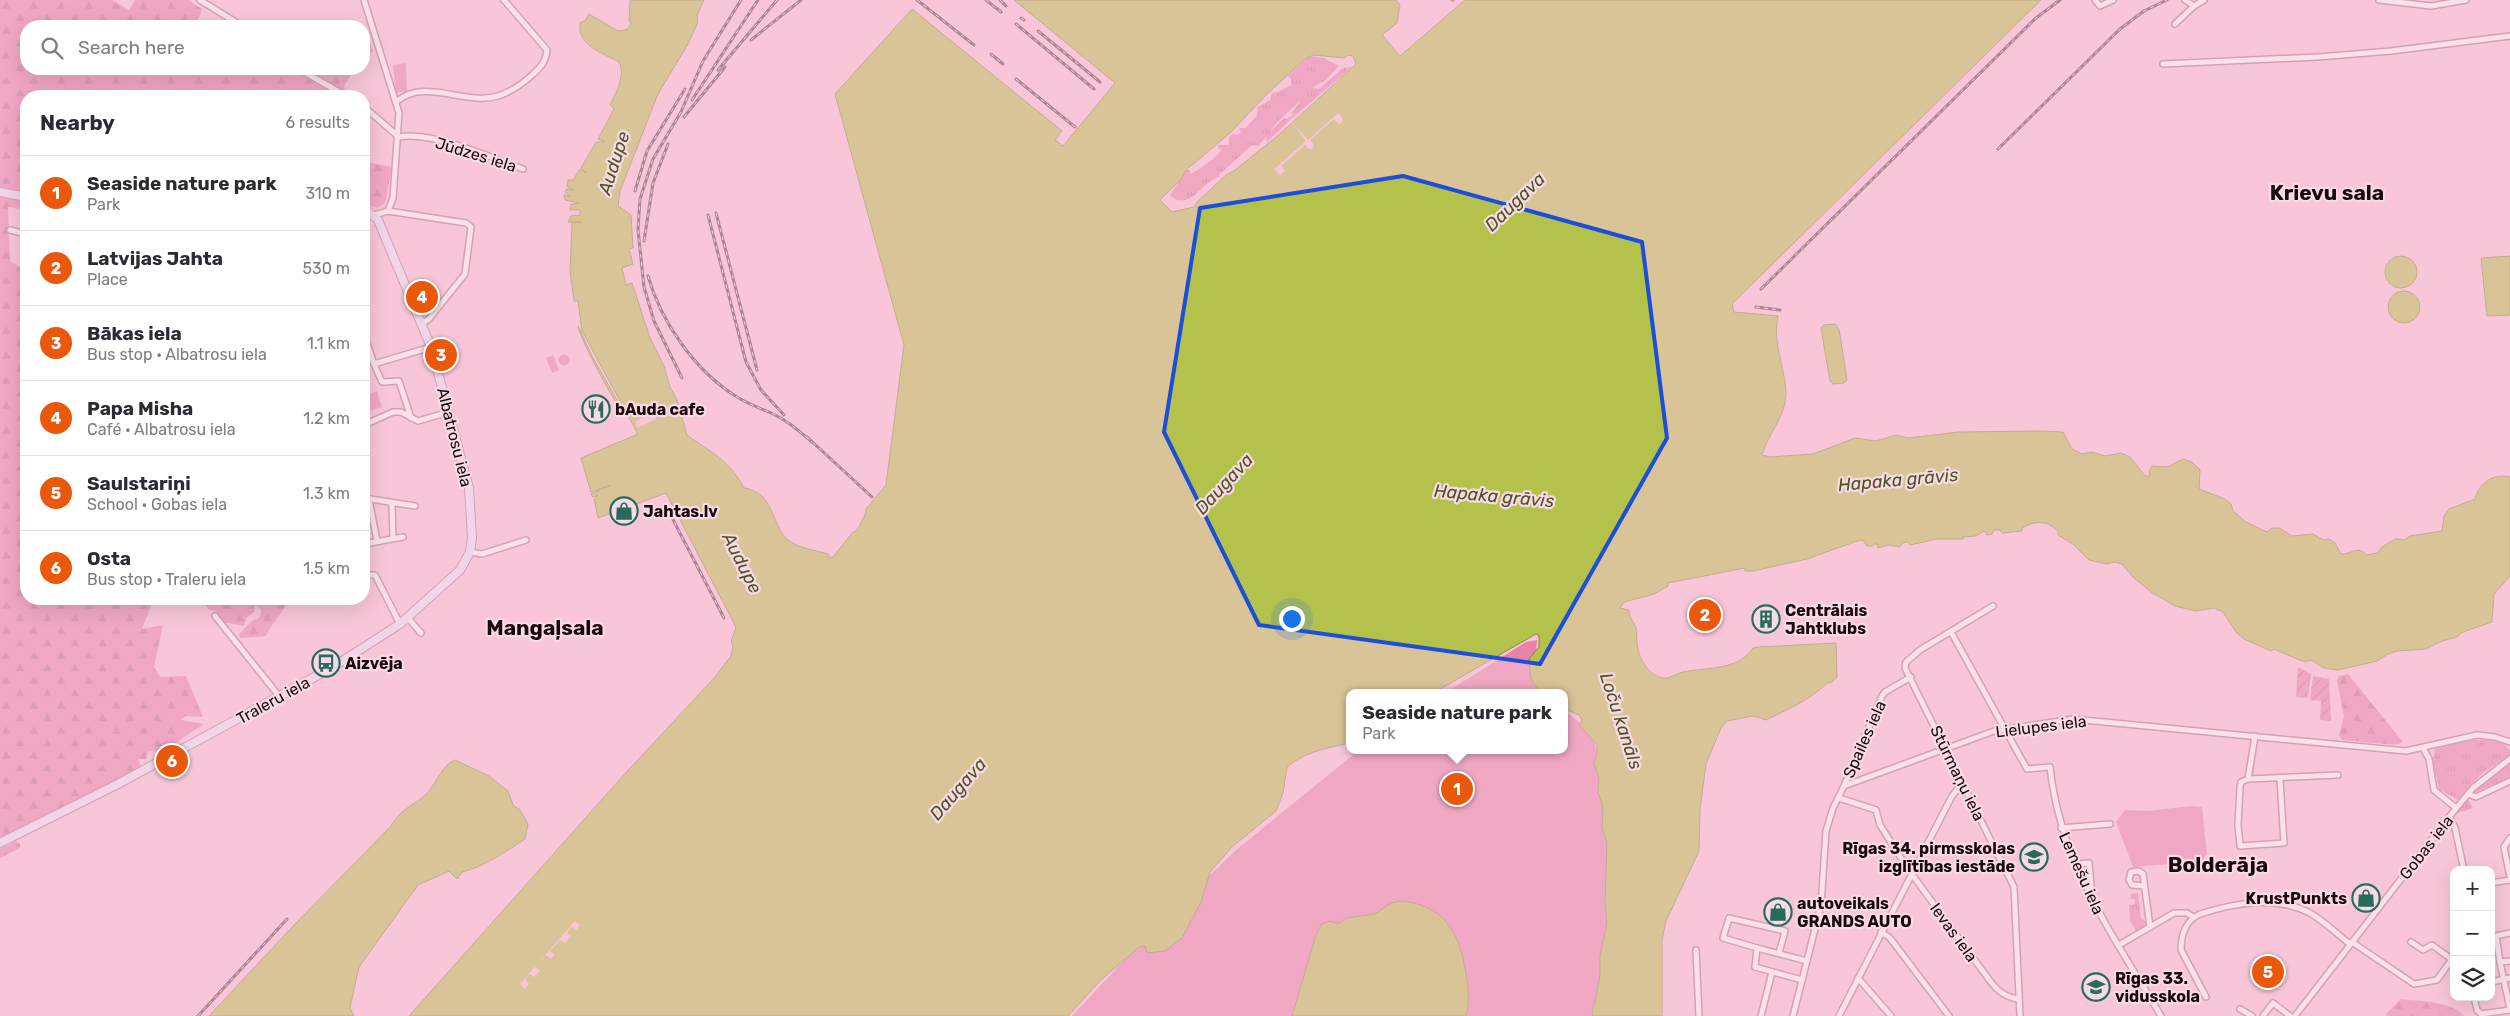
<!DOCTYPE html>
<meta charset="utf-8">
<style>
:root{--surface:#fff;--page:#f7f7f7;--text:#2b2b33;--muted:#7c7c81;--line:#e1e1e2;--accent:#ea580c}
body{margin:0;font-family:Rubik,sans-serif;background:var(--page);color:var(--text)}
.controls{position:absolute;right:15px;bottom:15px;display:grid;overflow:hidden;border-radius:10px;box-shadow:0 5px 20px #0002}
.controls button{width:45px;height:45px;display:grid;place-items:center;padding:0;border:0;border-bottom:1px solid var(--line);background:var(--surface);color:var(--text);font:25px sans-serif}
.you{position:absolute;left:1291px;top:618px;width:18px;height:18px;margin:-12px;border:4px solid #fff;border-radius:50%;background:#1a73e8;box-shadow:0 0 0 8px #1a73e833}
.badge{display:grid;place-items:center;width:32px;height:32px;border-radius:50%;background:var(--accent);color:#fff;font-size:16px;font-weight:700}
.pin{position:absolute;translate:-50% -50%;border:2px solid #fff;box-shadow:0 1px 5px #0006}
.popup{position:absolute;left:1346px;top:689px;width:222px;height:65px;box-sizing:border-box;display:grid;place-content:center;border-radius:10px;background:var(--surface);filter:drop-shadow(0 1px 4px #0005);font-size:16px;white-space:nowrap;color:var(--muted)}
.popup b{font-size:19px;color:var(--text)}
.popup::after{content:'';position:absolute;left:50%;top:100%;margin-left:-10px;border:10px solid transparent;border-top-color:var(--surface)}
.list{margin:0;padding:0;list-style:none}
h2{display:flex;justify-content:space-between;align-items:center;height:65px;margin:0;padding:0 20px;font-size:21px}
h2 small{font-size:16px;font-weight:400;color:var(--muted)}
.list li{display:grid;grid-template-columns:32px 1fr auto;gap:15px;align-items:center;box-sizing:border-box;height:75px;padding:0 20px;border-top:1px solid var(--line)}
.list b{display:block;font-size:19px;white-space:nowrap}
.list p{margin:0;font-size:16px;white-space:nowrap;color:var(--muted)}
.list em{font-size:16px;font-style:normal;color:var(--muted)}
.icon{flex:none;width:28px;height:28px;fill:none;stroke:currentColor;stroke-width:2;stroke-linecap:round;stroke-linejoin:round}
.map{position:relative;flex:none;width:2510px;height:1016px;overflow:hidden}
.search{position:absolute;background:var(--surface);box-shadow:0 5px 20px #0002;left:20px;top:20px;width:350px;height:55px;display:flex;align-items:center;gap:12px;box-sizing:border-box;padding:0 18px;border-radius:20px;color:var(--muted);font-size:19px}
.panel{position:absolute;background:var(--surface);box-shadow:0 5px 20px #0002;left:20px;top:90px;width:350px;height:515px;border-radius:20px}
.map>svg:first-child{display:block}
.grass{fill:url(#grass-tufts);fill-rule:evenodd}
.forest{fill:url(#forest-firs)}
.park{fill:#e782ab}
.garden{fill:url(#garden-furrows)}
.water{fill:#b4c14b;stroke:#868a39;fill-rule:evenodd}
.pier{fill:#f8c6d8}
.lines{fill:none;stroke-linecap:round;stroke-linejoin:round}
.minor-casing{stroke:#a47787;stroke-width:8}
.secondary-casing{stroke:#a47787;stroke-width:10}
.minor{stroke:#fff;stroke-width:5}
.secondary{stroke:#ece7fc;stroke-width:8}
.rail-casing{stroke:#503740;stroke-width:3}
.rail{stroke:#f8dae4;stroke-width:1;stroke-dasharray:4;stroke-linecap:butt}
.marked{fill:none;stroke:#1d4ed8;stroke-width:4;stroke-linejoin:round}
.labels{text-anchor:middle;stroke-width:4.5;stroke-linejoin:round;paint-order:stroke}
.street-label{font-size:16px;fill:#19090f;stroke:#f8dae4}
.poi-label{font-size:16px;font-weight:bold;fill:#19090f;stroke:#f8dae4;text-anchor:start}
.water-label{font-size:18px;font-style:italic;fill:#4d5324;stroke:#f8dae4}
.district-label{font-size:21px;font-weight:bold;fill:#19090f;stroke:#f8dae4}
</style>
<div class="map">
<svg width="2510" height="1016" viewBox="0 0 2510 1016">
<defs>
<pattern id="grass-tufts" width="24" height="20" patternUnits="userSpaceOnUse" patternTransform="scale(1.25)"><rect width="24" height="20" fill="#e782ab"/><path d="M3 7l-1-3M5 7V3M7 7l1-3M15 17l-1-3M17 17v-4M19 17l1-3" fill="none" stroke="#ba698a"/></pattern>
<pattern id="forest-firs" width="22" height="20" patternUnits="userSpaceOnUse" patternTransform="scale(1.25)"><rect width="22" height="20" fill="#e782ab"/><path d="M5 1l3.5 6h-7zM16 11l3.5 6h-7z" fill="#ba698a"/></pattern>
<pattern id="garden-furrows" width="10" height="10" patternUnits="userSpaceOnUse" patternTransform="scale(1.25)"><rect width="10" height="10" fill="#e782ab"/><path d="M-1 1l2-2M0 10L10 0M9 11l2-2" fill="none" stroke="#ba698a"/></pattern>
</defs>
<rect width="100%" height="100%" fill="#f8c6d8"/>
<g class="grass">
<path d="M1309 56 1324 58 1339 66 1326 80 1312 88 1319 89 1317 91 1343 68 1352 67 1290 120 1267 142 1266 137 1258 146 1252 145 1219 175V177C1203 181 1189 212 1171 196L1169 197 1186 170H1190V174C1197 171 1219 157 1222 148L1219 150 1218 145H1229V138L1233 133 1235 135 1241 133 1239 128H1245L1256 117 1258 109 1256 108 1270 100 1272 93 1278 92 1291 85V79L1288 76ZM1301 100 1291 114H1295L1287 119 1284 118 1270 132 1276 123Z"/>
<path d="M2471 740C2484 740 2503 738 2510 751L2509 756 2481 774 2458 800 2439 789 2433 762 2435 749Z"/>
<path d="M2510 762V777L2474 793 2476 788Z"/>
<path d="M2467 798 2473 808 2455 814V813Z"/>
<path d="M2138 893 2141 918 2146 922 2144 926 2136 931 2130 921 2129 905 2135 904V899H2131V894Z"/>
</g>
<g class="forest">
<path d="M0 0H112L129 10 135 0H188L202 9 196 26H26V69H310C323 77 325 72 338 69 343 68 350 69 355 69L344 86 348 96H26V210L8 207 10 261 26 271V599H154L142 629 163 625 154 667 160 677 186 676 203 717 185 716 180 720 204 724 165 750 148 751 146 759H138L142 769 0 841Z"/>
<path d="M364 36 368 39 373 51 364 60Z"/>
<path d="M364 162 392 167 385 203 377 208 364 203Z"/>
<path d="M207 599H289C284 612 272 622 266 636L240 638 239 634 251 622 260 617 261 610 255 605 254 612 246 618 244 626 222 622 217 612 208 609 205 604Z"/>
<path d="M2348 674 2403 742 2395 745 2342 740 2339 735 2344 717 2337 681 2339 676Z"/>
<path d="M16 841 20 844V848L0 858V849Z"/>
<path d="M2401 999C2424 1002 2447 1000 2465 1016H2387L2386 1014Z"/>
</g>
<g class="park">
<path d="M406 63 407 91 396 93 393 65Z"/>
<circle cx="564" cy="360" r="5.5"/>
<path d="M553 355 559 370 552 373 546 358Z"/>
<path d="M377 391 382 407 364 413V396Z"/>
<path d="M1537 640 1534 682 1544 693H1445L1526 642Z"/>
<path d="M1565 711 1593 733 1613 844 1612 899 1599 1016H1072L1146 937 1236 850 1359 750H1564Z"/>
<path d="M2190 806 2202 807 2207 854 2200 863 2186 864V871L2173 872 2170 864 2133 867 2116 822 2125 810 2148 811Z"/>
</g>
<g class="garden">
<path d="M2298 667 2311 674 2308 698 2296 697Z"/>
<path d="M2313 676 2329 679 2331 721 2320 720 2321 701 2310 700Z"/>
</g>
<g class="water">
<path d="M630 0H704L697 15 698 22 688 44 658 94 620 191 618 206 631 215 633 248 629 249 633 264 622 268 626 285 632 283 650 338 664 366 670 387 677 400 687 435C712 453 729 460 744 488 774 492 770 522 787 539 797 548 815 550 828 554L830 558 833 557 852 533 857 530 865 515 866 509 886 485 904 345 835 94 912 9 1062 131 1055 140 1063 146 1115 83 1014 0H1396L1400 5 1397 23 1382 35 1400 56 1465 0H2041L1732 304 1734 312 1778 316C1772 342 1785 367 1786 393 1786 416 1768 434 1762 455L1770 457 1813 454 1855 438 1876 441 1896 435 1908 438 1959 432 2040 431 2063 432 2072 449 2082 454 2092 452 2105 456 2121 453 2130 457 2145 476H2150L2149 472 2152 466 2167 467 2183 459 2192 462 2200 470 2199 489 2225 499 2231 504 2233 511 2246 522 2267 532 2272 528H2279L2292 536 2313 534 2323 540 2329 539 2335 543 2341 554C2353 554 2357 545 2367 555L2377 553 2382 547 2395 539 2404 540 2410 536 2442 531 2444 516 2449 509 2475 499C2479 483 2493 473 2510 477V576L2494 594 2492 622 2463 632 2457 637 2442 641 2426 649 2397 651 2388 654 2377 661 2338 670 2324 668 2311 660 2305 662 2297 659 2274 649 2271 651 2244 639 2236 632 2223 612 2214 608 2196 611 2175 606 2151 592 2133 577 2122 564 2115 562 2107 564 2089 560 2073 544 2058 535V531C2046 520 2036 520 2022 528V531L2002 533 2000 530H1994L1992 534 1987 535 1984 531 1976 536 1963 537V539H1937L1910 545 1908 542 1902 543 1900 547 1888 545 1878 548 1876 543 1872 546H1867L1863 540 1857 541 1807 559 1753 571H1745V568L1668 583V586L1654 594 1624 602 1620 608 1629 610C1629 618 1635 623 1637 631 1637 634 1636 639 1637 642 1637 653 1645 670 1655 675 1667 682 1672 675 1683 672 1708 667 1737 671 1753 648L1759 647 1836 643 1837 677 1832 682 1827 683C1809 701 1788 709 1766 720L1753 716 1727 721 1721 728 1706 764 1700 810 1699 851 1666 921 1662 940V1016H1593L1592 1009 1595 1003 1600 975V956L1607 923 1605 900 1607 843 1602 828 1603 807 1598 792 1599 779 1594 763 1597 755V745L1580 726 1582 720 1579 715 1565 709 1564 693H1540L1531 679 1529 659 1539 647V636L1536 634 1433 693H1350L1349 743C1328 748 1304 752 1287 767L1283 793 1276 811 1232 847 1210 872 1201 902 1182 938 1165 951 1147 953 1145 946 1139 947 1100 981 1068 1016H409L622 777 715 677 731 656 733 645 731 642 736 627 666 493 598 518 594 499 598 495 593 497 591 494 611 485 591 492 581 458 638 434 582 331 578 301H574L570 271 572 223 582 222H568L571 216 580 215V210H570L571 204 579 203 565 200 564 195 571 197 565 192 567 189 573 190 567 186 568 180H573L580 169 587 173 581 168 596 142H604V141L598 139 614 109 610 105C616 93 626 75 619 62 603 53 577 46 580 23L585 21 589 14 618 31 626 30 631 24 629 20ZM1313 55 1345 58 1348 55 1353 56 1356 64 1281 133 1234 171 1226 175 1197 202 1194 207 1172 212 1160 200 1182 178 1186 170 1230 133 1266 95 1305 59Z"/>
<path d="M2510 256V315L2487 316 2481 258Z"/>
<circle cx="2401" cy="272" r="16"/>
<circle cx="2404" cy="307" r="16"/>
<path d="M1835 324 1839 329 1847 380 1844 383 1833 384 1830 381 1821 328 1824 325Z"/>
<path d="M578 326 592 356 625 414C616 407 579 337 578 326Z"/>
<path d="M455 760 489 776 508 791 513 805 520 810 528 824 525 839C505 852 484 867 462 872L457 879 449 871 418 885 359 967 350 1008 354 1016H209L295 924 391 826C404 805 414 807 428 792 437 782 443 764 455 760Z"/>
<path d="M1401 901C1445 905 1460 934 1466 974 1468 989 1470 1002 1466 1016H1292L1316 935 1322 924 1330 921 1338 924 1347 918 1375 914 1391 903Z"/>
</g>
<g class="pier">
<path d="M1338 113 1343 119 1342 122 1339 124 1334 119 1310 140 1314 145 1312 149H1309L1305 145 1281 166 1285 171 1280 175 1274 169 1306 141 1290 120 1308 140Z"/>
<path d="M652 413H654L656 419 637 428 636 421Z"/>
<path d="M575 921 580 926 576 930 572 927 567 932 571 936 565 943 560 940 550 951 554 955 551 959 546 955 535 967 540 971 534 977 530 974 525 979 529 984 525 989 520 984Z"/>
</g>
<g class="lines">
<g class="minor-casing">
<g id="minor">
<path d="M200 0 242 26"/>
<path d="M364 0 399 113 393 198 388 211"/>
<path d="M2095 0 2100 6 2113 0"/>
<path d="M2185 0 2194 6"/>
<path d="M2379 0 2431 6 2466 0"/>
<path d="M2175 24 2194 6 2204 0"/>
<path d="M2163 64 2318 57 2391 51 2510 36"/>
<path d="M299 69 346 96"/>
<path d="M396 102C425 77 465 106 498 96 511 92 522 84 531 76 540 68 546 62 547 50L504 0"/>
<path d="M364 107 399 137C429 130 493 158 523 169"/>
<path d="M374 215 388 211 466 223 471 227 465 274 429 319 422 324"/>
<path d="M10 230 26 234"/>
<path d="M364 334 374 364 431 347"/>
<path d="M374 364 382 382 399 381 411 418"/>
<path d="M364 425 393 412H401L418 421 449 412"/>
<path d="M364 498 415 506"/>
<path d="M369 499 377 541"/>
<path d="M392 504 393 538"/>
<path d="M364 544 403 537"/>
<path d="M470 552 482 554 526 540"/>
<path d="M364 575H375L400 624"/>
<path d="M1993 606 1920 650 1906 662 1905 668 2014 887 2020 1016"/>
<path d="M215 616 279 696"/>
<path d="M408 618 421 633"/>
<path d="M1951 632 2027 769 2050 767C2060 863 2113 935 2161 1016"/>
<path d="M2255 736 2248 779 2338 775"/>
<path d="M2423 748 2429 759 2434 790 2456 808"/>
<path d="M2248 779 2241 782 2240 787 2238 825 2240 846 2284 843 2280 779"/>
<path d="M1844 786 1882 696 1885 692 1911 677"/>
<path d="M2468 794 2476 797 2510 781"/>
<path d="M1839 798 1876 810 1880 825 1908 869 1990 981C1998 991 2005 997 2018 999"/>
<path d="M2449 817 2455 828 2463 866 2466 870"/>
<path d="M2061 828 2110 824"/>
<path d="M2510 838 2504 847 2510 877"/>
<path d="M2075 864 2089 863 2092 896"/>
<path d="M2491 883 2510 880"/>
<path d="M2144 886 2132 885 2129 880 2131 872 2138 871 2143 874 2150 927"/>
<path d="M1881 932 1890 938 1949 1016"/>
<path d="M2352 942 2414 984 2437 980 2452 959"/>
<path d="M2411 942 2423 950 2432 945 2454 961"/>
<path d="M2119 945 2174 913H2187L2193 917"/>
<path d="M1757 948 1807 961"/>
<path d="M1696 950 1699 1016"/>
<path d="M1779 953 1785 931 1729 918 1723 938 1757 948 1755 967 1802 980"/>
<path d="M2510 961 2500 962 2510 1009"/>
<path d="M2500 962 2496 936 2510 933"/>
<path d="M1858 978 1891 1016"/>
<path d="M2491 982 2510 978"/>
<path d="M2206 997 2181 950C2181 935 2186 920 2200 914 2235 903 2275 895 2310 913 2324 921 2337 934 2350 944"/>
<path d="M2474 997 2477 1010 2481 1014 2510 1010"/>
<path d="M2240 1009 2252 1016"/>
<path d="M1761 1016 1772 972"/>
<path d="M1793 1016 1821 905 1826 831 1833 808 1844 786 1994 731 2073 719 2406 751 2477 735 2495 737 2510 742"/>
<path d="M1839 1016 1952 796 1963 782"/>
<path d="M2263 1016 2273 1003 2290 1016"/>
<path d="M2295 1016 2449 817 2473 788 2510 759"/>
</g>
</g>
<g class="secondary-casing">
<g id="secondary">
<path d="M0 192 26 197"/>
<path d="M0 843 118 784 333 667 400 624 460 570 470 552 472 538 469 488 431 347 378 220 364 208"/>
</g>
</g>
<use href="#minor" class="minor"/>
<use href="#secondary" class="secondary"/>
<g class="rail-casing">
<g id="rail">
<path d="M917 0 974 45"/>
<path d="M986 0 1001 12"/>
<path d="M1000 0 1006 6"/>
<path d="M1452 0H1453"/>
<path d="M1021 18 1024 20"/>
<path d="M1016 24 1094 89"/>
<path d="M1038 31 1100 82"/>
<path d="M751 40 801 0"/>
<path d="M991 54 1003 64"/>
<path d="M718 70 777 0"/>
<path d="M1016 79 1075 127"/>
<path d="M692 100 758 0"/>
<path d="M684 117 725 67"/>
<path d="M1998 149 2120 29 2144 11 2167 0"/>
<path d="M635 191 647 151 685 89"/>
<path d="M716 213 757 370"/>
<path d="M708 215 746 362 761 390 784 415"/>
<path d="M644 241 653 183 668 144"/>
<path d="M648 276C661 322 695 371 737 397 748 404 760 408 771 413 787 420 799 431 812 442"/>
<path d="M1761 289 2036 18 2060 0"/>
<path d="M1756 307 1780 310"/>
<path d="M682 378 654 321 644 287 638 230 640 199 653 159 681 112 703 61 741 0"/>
<path d="M807 437 872 497"/>
<path d="M667 508 724 618"/>
<path d="M198 1016 287 919"/>
</g>
</g>
<use href="#rail" class="rail"/>
</g>
<path d="M0 0H2510V1016H0ZM1403 176 1642 242 1667 438 1540 664 1259 625 1164 432 1200 208Z" fill="#f8c6d8" fill-opacity=".55" fill-rule="evenodd"/>
<path class="marked" d="M1403 176 1642 242 1667 438 1540 664 1259 625 1164 432 1200 208Z"/>
<defs>
<g id="restaurant-ring" transform="scale(1.4375)"><circle r="9.5" fill="#f8dae4" stroke="#286a5b" stroke-width="1.5"/><path d="M-5-6h1v4h1v-4h1v4h1v-4h1v5L-1.5 .5V6h-2V.5L-5-1ZM5-6V6H3V1.5H1.5Q1.5-4 5-6Z" fill="#286a5b"/></g>
<g id="shop-ring" transform="scale(1.4375)"><circle r="9.5" fill="#f8dae4" stroke="#286a5b" stroke-width="1.5"/><path d="M-5-2.5h2.3a2.7 3.5 0 0 1 5.4 0H5L5.5 6h-11ZM-1.5-2.5h3a1.5 2.3 0 0 0-3 0Z" fill="#286a5b"/></g>
<g id="building-ring" transform="scale(1.4375)"><circle r="9.5" fill="#f8dae4" stroke="#286a5b" stroke-width="1.5"/><path d="M-4-6H4V6H1V3H-1V6H-4ZM-2.5-4.3h1.7v1.8h-1.7ZM.8-4.3h1.7v1.8H.8ZM-2.5-1h1.7V.8h-1.7ZM.8-1h1.7V.8H.8Z" fill="#286a5b"/></g>
<g id="bus-ring" transform="scale(1.4375)"><circle r="9.5" fill="#f8dae4" stroke="#286a5b" stroke-width="1.5"/><path d="M-5-6H5V4H4V6H2V4H-2V6H-4V4H-5ZM-3.5-4V0h7V-4ZM-3.5 1.2v1.5H-2V1.2ZM2 1.2v1.5H3.5V1.2Z" fill="#286a5b"/></g>
<g id="school-ring" transform="scale(1.4375)"><circle r="9.5" fill="#f8dae4" stroke="#286a5b" stroke-width="1.5"/><path d="M0-5L7-2L0 1L-7-2ZM-4 1L0 2.5L4 1V4Q0 6-4 4Z" fill="#286a5b"/></g>
</defs>
<g fill-rule="evenodd">
<use href="#restaurant-ring" x="596" y="409"/>
<use href="#shop-ring" x="624" y="511"/>
<use href="#building-ring" x="1766" y="619"/>
<use href="#bus-ring" x="326" y="663"/>
<use href="#school-ring" x="2034" y="857"/>
<use href="#shop-ring" x="2366" y="898"/>
<use href="#shop-ring" x="1778" y="912"/>
<use href="#school-ring" x="2096" y="987"/>
</g>
<g class="labels">
<g class="street-label">
<text transform="translate(476 154) rotate(17)" y="6">Jūdzes iela</text>
<text transform="translate(455 437) rotate(76)" y="6">Albatrosu iela</text>
<text transform="translate(273 700) rotate(-29)" y="6">Traleru iela</text>
<text transform="translate(2041 726) rotate(-7)" y="6">Lielupes iela</text>
<text transform="translate(1864 739) rotate(-66)" y="6">Spailes iela</text>
<text transform="translate(1958 773) rotate(64)" y="6">Stūrmaņu iela</text>
<text transform="translate(2426 847) rotate(-52)" y="6">Gobas iela</text>
<text transform="translate(2082 873) rotate(66)" y="6">Lemešu iela</text>
<text transform="translate(1954 932) rotate(54)" y="6">Ievas iela</text>
</g>
<g class="poi-label">
<text x="615" y="415">bAuda cafe</text>
<text x="643" y="517">Jahtas.lv</text>
<text x="1785" y="616">Centrālais<tspan x="1785" dy="18">Jahtklubs</tspan></text>
<text x="345" y="669">Aizvēja</text>
<text x="2015" y="854" text-anchor="end">Rīgas 34. pirmsskolas<tspan x="2015" dy="18">izglītības iestāde</tspan></text>
<text x="2347" y="904" text-anchor="end">KrustPunkts</text>
<text x="1797" y="909">autoveikals<tspan x="1797" dy="18">GRANDS AUTO</tspan></text>
<text x="2115" y="984">Rīgas 33.<tspan x="2115" dy="18">vidusskola</tspan></text>
</g>
<g class="water-label">
<text transform="translate(614 163) rotate(-72)" y="6">Audupe</text>
<text transform="translate(1515 202) rotate(-44)" y="6">Daugava</text>
<text transform="translate(1898 480) rotate(-5)" y="6">Hapaka grāvis</text>
<text transform="translate(1224 484) rotate(-47)" y="6">Daugava</text>
<text transform="translate(1494 496) rotate(5)" y="6">Hapaka grāvis</text>
<text transform="translate(742 563) rotate(63)" y="6">Audupe</text>
<text transform="translate(1621 721) rotate(72)" y="6">Loču kanāls</text>
<text transform="translate(958 789) rotate(-49)" y="6">Daugava</text>
</g>
<g class="district-label">
<text x="2327" y="200">Krievu sala</text>
<text x="545" y="635">Mangaļsala</text>
<text x="2218" y="872">Bolderāja</text>
</g>
</g>
</svg>
<div class="controls">
<button>+</button>
<button>−</button>
<button><svg class="icon" aria-label="layers" viewBox="0 0 24 24"><path d="M12 4l9 5-9 5-9-5zM3 14l9 5 9-5"/></svg></button>
</div>
<div class="you"></div>
<div class="pin badge" style="left:1457px;top:789px">1</div>
<div class="popup"><b>Seaside nature park</b>Park</div>
<div class="pin badge" style="left:1705px;top:615px">2</div>
<div class="pin badge" style="left:441px;top:355px">3</div>
<div class="pin badge" style="left:422px;top:297px">4</div>
<div class="pin badge" style="left:2268px;top:972px">5</div>
<div class="pin badge" style="left:172px;top:761px">6</div>
<div class="search"><svg class="icon" aria-label="search" viewBox="0 0 24 24"><circle cx="10" cy="10" r="6"/><path d="M15 15l6 6"/></svg>Search here</div>
<section class="panel">
<h2>Nearby<small>6 results</small></h2>
<ul class="list">
<li><span class="badge">1</span><div><b>Seaside nature park</b><p>Park</p></div><em>310 m</em></li>
<li><span class="badge">2</span><div><b>Latvijas Jahta</b><p>Place</p></div><em>530 m</em></li>
<li><span class="badge">3</span><div><b>Bākas iela</b><p>Bus stop · Albatrosu iela</p></div><em>1.1 km</em></li>
<li><span class="badge">4</span><div><b>Papa Misha</b><p>Café · Albatrosu iela</p></div><em>1.2 km</em></li>
<li><span class="badge">5</span><div><b>Saulstariņi</b><p>School · Gobas iela</p></div><em>1.3 km</em></li>
<li><span class="badge">6</span><div><b>Osta</b><p>Bus stop · Traleru iela</p></div><em>1.5 km</em></li>
</ul>
</section>
</div>
